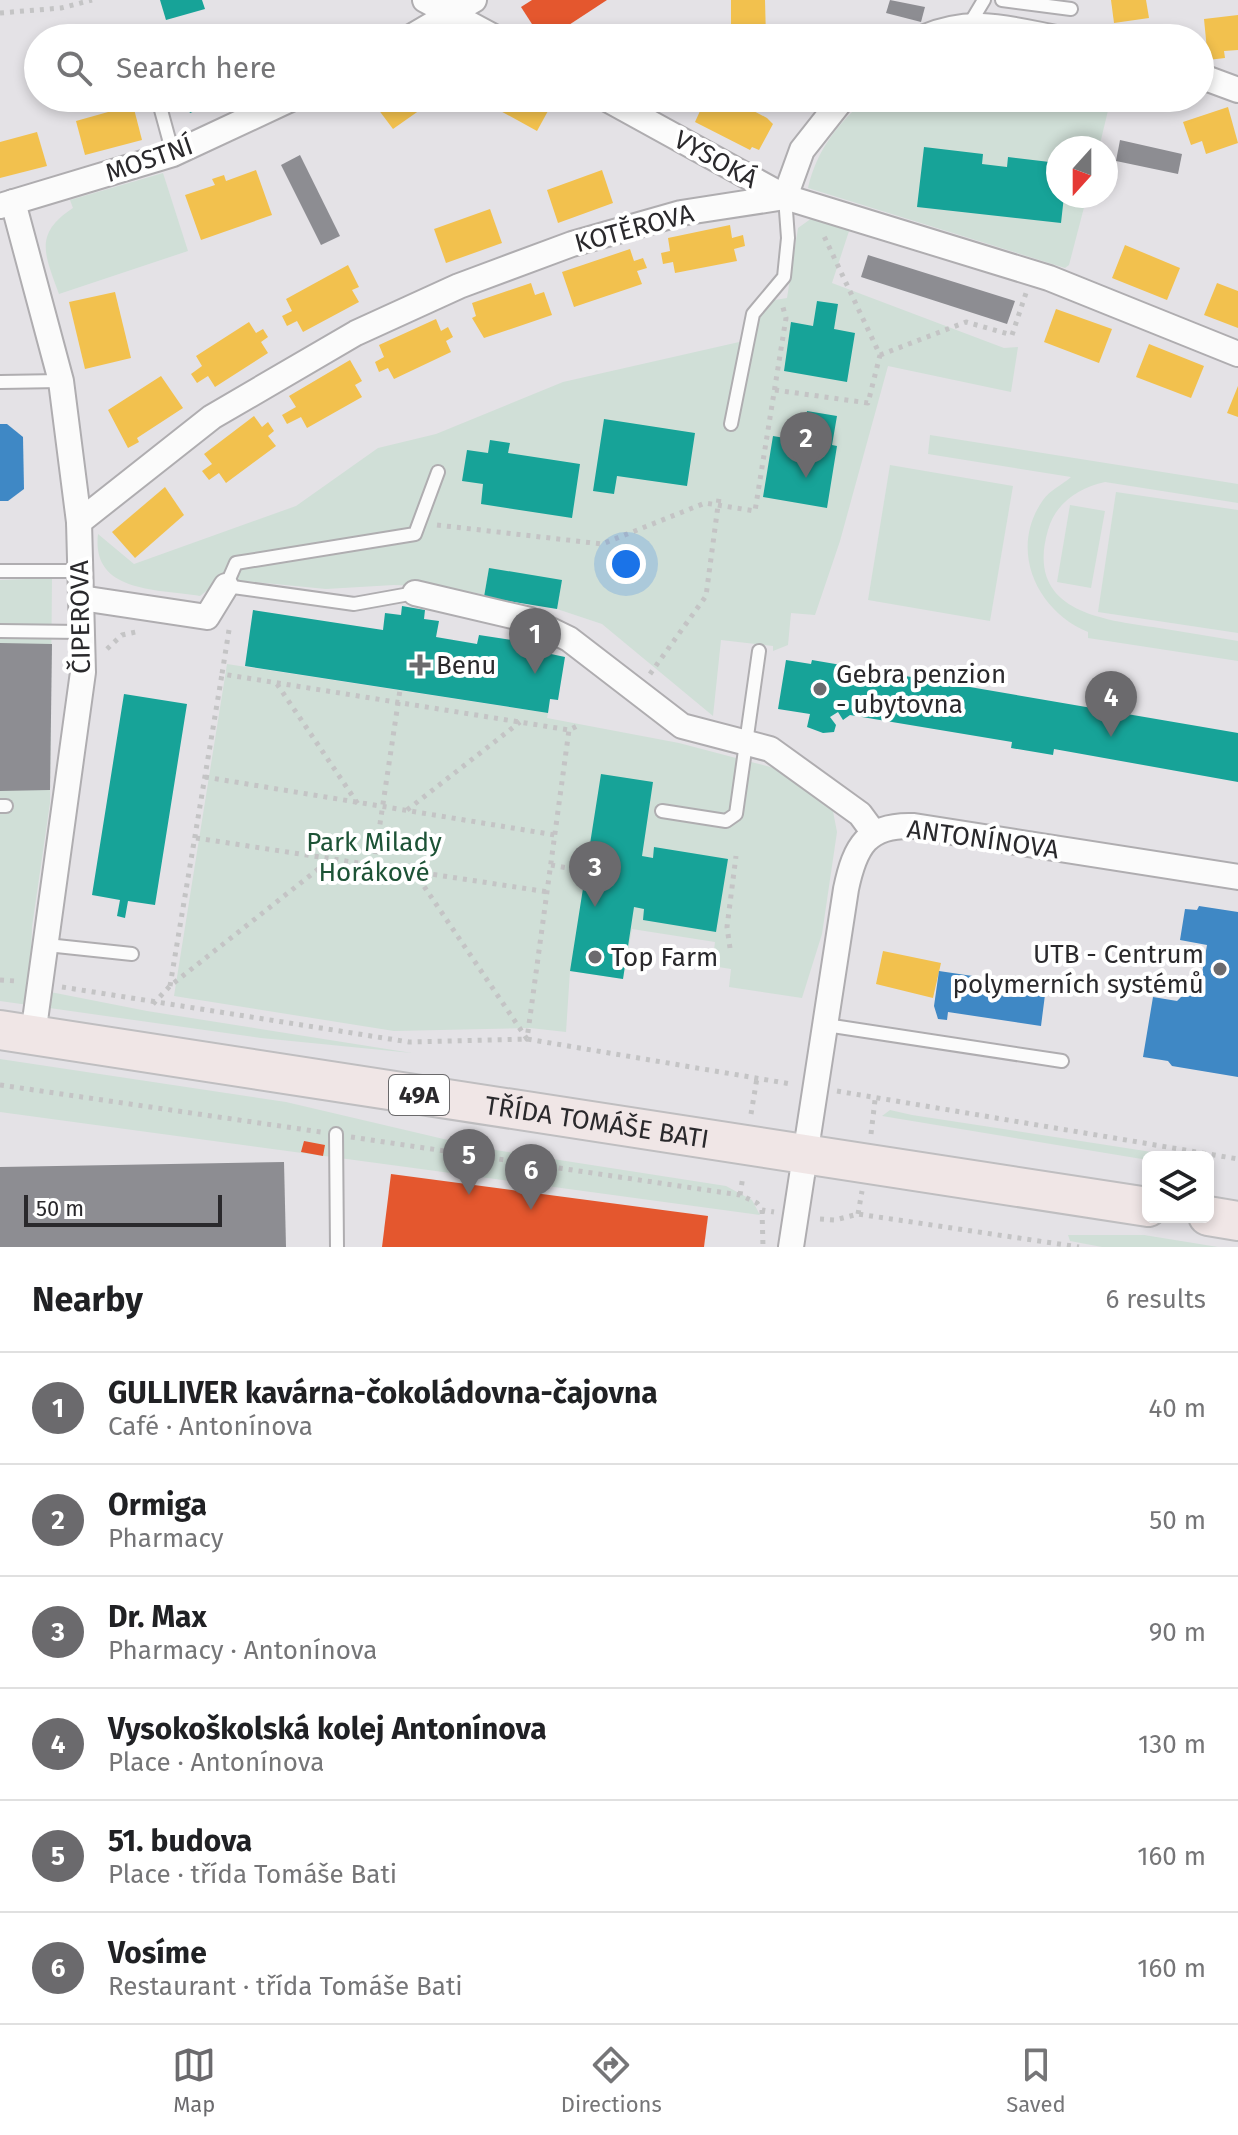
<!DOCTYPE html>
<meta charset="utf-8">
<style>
:root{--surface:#fff;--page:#f6f6f6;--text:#202124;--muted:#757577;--line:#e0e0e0;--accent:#6b6a6d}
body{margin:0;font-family:"Fira Sans",sans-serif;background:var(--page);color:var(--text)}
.controls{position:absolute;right:24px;bottom:24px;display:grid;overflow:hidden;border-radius:12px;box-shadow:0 4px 12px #0003}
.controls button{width:72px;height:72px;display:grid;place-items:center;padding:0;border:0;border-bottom:2px solid var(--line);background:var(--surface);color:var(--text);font:40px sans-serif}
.compass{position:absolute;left:1046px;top:136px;width:72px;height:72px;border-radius:50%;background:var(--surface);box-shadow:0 4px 12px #0003;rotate:201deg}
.scale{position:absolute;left:24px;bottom:20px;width:198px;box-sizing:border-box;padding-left:8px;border:4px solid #2a292c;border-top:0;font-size:22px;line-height:28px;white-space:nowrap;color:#2a292c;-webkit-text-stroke:6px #fff;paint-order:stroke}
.you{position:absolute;left:626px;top:564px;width:28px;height:28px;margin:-20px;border:6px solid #fff;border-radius:50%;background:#1a73e8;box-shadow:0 0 0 12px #1a73e833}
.badge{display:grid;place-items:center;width:52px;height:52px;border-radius:50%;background:var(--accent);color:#fff;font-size:26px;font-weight:700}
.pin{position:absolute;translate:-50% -66px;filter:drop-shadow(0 2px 4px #0008)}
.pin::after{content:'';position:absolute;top:42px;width:28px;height:24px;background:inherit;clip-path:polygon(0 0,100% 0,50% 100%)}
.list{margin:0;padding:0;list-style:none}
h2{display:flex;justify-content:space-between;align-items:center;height:104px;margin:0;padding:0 32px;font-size:34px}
h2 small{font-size:26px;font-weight:400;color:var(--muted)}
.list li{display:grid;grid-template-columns:52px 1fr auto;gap:24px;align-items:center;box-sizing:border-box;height:112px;padding:0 32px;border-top:2px solid var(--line)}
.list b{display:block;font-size:30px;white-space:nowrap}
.list p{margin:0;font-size:26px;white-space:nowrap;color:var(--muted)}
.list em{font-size:26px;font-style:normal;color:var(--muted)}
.icon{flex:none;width:44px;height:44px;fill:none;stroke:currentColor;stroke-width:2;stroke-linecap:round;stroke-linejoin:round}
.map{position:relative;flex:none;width:1238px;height:1247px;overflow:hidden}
.search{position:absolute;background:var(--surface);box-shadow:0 4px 12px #0003;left:24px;right:24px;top:24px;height:88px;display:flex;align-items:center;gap:20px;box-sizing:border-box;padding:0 28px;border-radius:44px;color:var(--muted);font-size:30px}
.sheet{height:776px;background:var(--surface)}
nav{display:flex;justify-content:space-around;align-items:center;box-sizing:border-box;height:112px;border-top:2px solid var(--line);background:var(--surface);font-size:22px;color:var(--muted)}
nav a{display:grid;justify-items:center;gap:4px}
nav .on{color:var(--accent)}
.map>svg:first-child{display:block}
.green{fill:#d0dfd7}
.homes{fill:#f2c14e}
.shops{fill:#e4572e}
.schools{fill:#3f88c5}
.public{fill:#17a398}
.industry{fill:#8d8d92}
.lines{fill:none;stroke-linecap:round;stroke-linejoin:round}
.service-casing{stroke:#afadb0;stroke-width:16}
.minor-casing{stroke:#afadb0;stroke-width:28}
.primary-casing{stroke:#bfbec0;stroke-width:42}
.path{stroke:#c4c4c5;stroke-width:5;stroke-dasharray:4 6;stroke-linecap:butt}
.service{stroke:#fbfbfb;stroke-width:12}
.minor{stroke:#fbfbfb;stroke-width:24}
.primary{stroke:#f0e6e6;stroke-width:38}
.poi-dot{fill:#6b6a6d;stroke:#fff;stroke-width:3}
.labels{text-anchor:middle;stroke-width:8;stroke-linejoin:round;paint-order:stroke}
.shield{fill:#fff;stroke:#6a696b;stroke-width:2}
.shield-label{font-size:24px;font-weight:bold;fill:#2a292c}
.street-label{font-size:26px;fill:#2a292c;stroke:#fff}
.poi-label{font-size:26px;fill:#2a292c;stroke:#fff;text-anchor:start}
.park-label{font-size:26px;fill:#1d5336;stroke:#fff}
</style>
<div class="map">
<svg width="1238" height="1247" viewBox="0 0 1238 1247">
<rect width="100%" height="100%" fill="#e4e2e6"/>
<g class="green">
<path d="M867 98H1111L1099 148H1058V196H1087L1069 265 1065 268 808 188C817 149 838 124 867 98Z"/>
<path d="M163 173 188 251 59 294C45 255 33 234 73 208L70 200Z"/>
<path d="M812 218 850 228 832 283 1004 348 1018 347 1011 392 888 366 840 541 815 615 791 613 788 645 773 651V646L721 640 713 716 602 624 557 609 445 587 394 585 326 589 222 579 200 596C157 589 91 593 98 534L134 564 296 506 378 448 436 434 563 382 748 340 754 313 775 300 787 298 798 228Z"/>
<path d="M930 435 1238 484V503L1105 482C1079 488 1056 502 1048 530 1025 609 1097 619 1153 627 1182 632 1210 636 1238 641V661L1088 638V632C1037 611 1008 550 1043 500 1050 490 1062 485 1071 477L928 454Z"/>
<path d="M890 465 1013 486 990 621 868 600Z"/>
<path d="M1116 492 1238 510V633L1098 612Z"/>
<path d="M1070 505 1105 511 1091 588 1057 582Z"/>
<path d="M52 578 50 803 32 927 30 988 147 1011 412 1053 261 1038 0 1001V580Z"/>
<path d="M227 664 548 713 547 718 679 743 774 768 832 806 837 832 822 934 802 998 729 987 731 969 712 966 715 942 632 929 623 979 570 971 566 1032 530 1028 394 1031 174 996Z"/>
<path d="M0 1059 286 1102 482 1148 726 1186 752 1200 760 1215 0 1112Z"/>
<path d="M890 1110 912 1115 1184 1157H1148V1160L882 1116Z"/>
<path d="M1068 1235H1144L1218 1247H1102L1070 1241Z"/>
</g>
<g class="homes">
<path d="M731 0H765L766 38H731Z"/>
<path d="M1111 0H1146L1149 18 1114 23Z"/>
<path d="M1238 15V50L1224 51 1225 58 1208 60 1204 19Z"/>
<path d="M376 98H437L393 129 372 101Z"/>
<path d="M488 98H550L554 100 537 131 486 103Z"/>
<path d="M699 98 705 101 729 98 767 118 773 124 759 150 752 147 750 150 695 122 700 111 694 108Z"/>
<path d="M133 105 142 140 85 155 76 121Z"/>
<path d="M1228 107 1238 143 1206 154 1202 141 1191 145 1183 122Z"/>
<path d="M37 132 47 166 0 178V142Z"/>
<path d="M256 170 272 215 201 240 185 195 215 185 212 179 224 175 226 181Z"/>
<path d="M602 170 613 203 558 223 547 190Z"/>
<path d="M490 209 502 243 446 263 434 229Z"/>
<path d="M730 225 732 238 743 235 745 246 734 249 737 261 675 273 673 262 663 264 661 253 670 251 668 238Z"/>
<path d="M1125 245 1180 268 1167 300 1112 278Z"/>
<path d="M630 249 634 261 643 258 647 268 637 271 642 284 574 307 562 272Z"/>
<path d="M348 265 359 287 352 290 359 302 303 332 297 321 287 326 282 316 292 311 286 299Z"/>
<path d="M531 283 535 295 544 292 552 315 484 338 472 318 476 316 472 303Z"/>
<path d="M1217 283 1238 291V328L1204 315Z"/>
<path d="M115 292 131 358 85 369 69 302Z"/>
<path d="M1056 309 1112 329 1099 363 1044 342Z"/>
<path d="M436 319 441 331 448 327 453 337 446 341 451 352 394 379 388 368 379 372 375 362 384 357 379 345Z"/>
<path d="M249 322 256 333 263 329 268 337 261 342 268 353 215 387 208 376 197 383 191 374 202 366 196 356Z"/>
<path d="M1149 344 1204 366 1191 398 1136 377Z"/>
<path d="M350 360 362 381 355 385 362 397 307 428 301 417 287 424 282 415 296 407 289 396Z"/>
<path d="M161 376 183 408 137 438 139 442 128 448 108 410Z"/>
<path d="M1238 386V417L1227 413Z"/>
<path d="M254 416 262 427 268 422 274 431 268 436 276 446 226 483 219 473 209 480 202 471 212 464 204 454Z"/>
<path d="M165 487 184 515 135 558 112 532Z"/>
<path d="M883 951 941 963 933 998 876 984Z"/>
</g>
<g class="shops">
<path d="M532 0H607L549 38H541L521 7Z"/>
<path d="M304 1141 325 1145 323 1156 301 1152Z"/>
<path d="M391 1174 708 1216 704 1247H382Z"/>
</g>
<g class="schools">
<path d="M0 424H7L23 437 24 489 8 501H0Z"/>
<path d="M1199 906 1238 912V1077L1172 1066 1168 1061 1143 1057 1153 997 1177 1001 1184 994 1198 996 1207 945 1180 940 1185 909 1197 910Z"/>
<path d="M939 971 1046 987 1041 1026 948 1012 947 1020 938 1019 934 1006Z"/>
</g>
<g class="public">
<path d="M160 0H202L205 9 166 20Z"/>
<path d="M183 98H227L190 113Z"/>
<path d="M924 147 983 154 982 164 1007 167 1008 157 1058 163V196H1064L1061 223 917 207Z"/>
<path d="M817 301 838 304 834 329 855 333 847 382 784 371 791 322 813 326Z"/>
<path d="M807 411 837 416 832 445 837 446 827 508 763 497 773 436 802 441Z"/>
<path d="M604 419 695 433 687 486 617 476 614 494 593 491Z"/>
<path d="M490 440 510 443 508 453 580 464 572 518 481 504 483 484 462 481 467 450 488 453Z"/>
<path d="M489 568 562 580 557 609 484 597Z"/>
<path d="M402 606 425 610 424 619 439 621 436 637 477 644 479 635 552 646 551 654 565 657 558 700 550 699 548 713 245 666 253 610 383 630 385 613 401 615Z"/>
<path d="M786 660 811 664 812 660 1238 733V782L1054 749 1053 755 1011 748 1012 742 850 715 843 720 838 712 830 717 836 725 834 732 823 733 807 727 810 714 778 709Z"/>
<path d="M124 694 187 704 155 905 128 901 125 918 117 916 120 900 92 895Z"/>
<path d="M601 774 653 782 642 856 653 858 654 847 728 859 716 932 643 920 644 909 634 907 623 979 570 971Z"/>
</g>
<g class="industry">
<path d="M890 0 925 7 921 22 886 13Z"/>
<path d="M1120 140 1182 154 1178 174 1116 161Z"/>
<path d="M300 155 340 236 321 245 281 165Z"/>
<path d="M868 255 1015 301 1007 324 861 277Z"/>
<path d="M0 643 52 644 50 790 0 791Z"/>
<path d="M284 1162 286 1247H0V1167Z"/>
</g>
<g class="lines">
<g class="service-casing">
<g id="service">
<path d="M1002 0 1071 9"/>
<path d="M969 25 984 0"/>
<path d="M158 99 173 154"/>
<path d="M0 382 61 381"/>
<path d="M731 424 753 314 784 277 788 238 785 197"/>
<path d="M0 571H80"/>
<path d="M415 593 354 604 226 586 236 563 415 534 438 472"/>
<path d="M0 631 82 632"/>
<path d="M0 806H6"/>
<path d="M662 811 726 821 736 814 759 651"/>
<path d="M47 945 132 954"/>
<path d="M826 1025 1062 1061"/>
<path d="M336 1134 337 1247"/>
</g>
</g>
<g class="minor-casing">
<g id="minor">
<path d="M425 0 496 38"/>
<path d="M409 38 474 0"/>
<path d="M922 38C971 17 1006 28 1056 38"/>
<path d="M1200 76 1238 90"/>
<path d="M605 98 785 197"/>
<path d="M785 197 802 150 843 98"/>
<path d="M13 202 61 381 79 522 83 672 33 1035"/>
<path d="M0 206 173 154 293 98"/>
<path d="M79 522 212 417 356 333 459 286 572 244 681 213 785 197 1049 278 1238 354"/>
<path d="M415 593 530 620 569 639 682 726 770 749 860 814 874 833"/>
<path d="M81 598 207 617 226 586"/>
<path d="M791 1247 846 889C855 846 867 824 914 826L1238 877"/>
</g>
</g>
<g class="primary-casing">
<g id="primary">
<path id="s1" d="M0 1030 1148 1207"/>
<path d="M1208 1216 1238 1221"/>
</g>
</g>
<g class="path">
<path d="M0 13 61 8 92 0"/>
<path d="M372 38 385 30"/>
<path d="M880 355 966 322 1012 335 1026 293"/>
<path d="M775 390 868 403 880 355 823 234"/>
<path d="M437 525 602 544 705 503 755 511 786 318 782 304"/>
<path d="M229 630 222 674 569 730 579 725"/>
<path d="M107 649 122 635 136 632"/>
<path d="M650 674 706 596 719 498"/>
<path d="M277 684 358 804"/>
<path d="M205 777 555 835"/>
<path d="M407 810 520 722"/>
<path d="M196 838 548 892"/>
<path d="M374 864 400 690"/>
<path d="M551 865 585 871"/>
<path d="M413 870 527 1039 569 730"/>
<path d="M730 948 727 927 736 856"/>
<path d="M0 980 16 981"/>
<path d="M170 986 222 674"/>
<path d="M62 987 409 1042 527 1039 791 1084"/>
<path d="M153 1004 170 986 331 859"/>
<path d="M0 1085 321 1132"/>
<path d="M837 1091 1238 1159"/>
<path d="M751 1114 757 1078"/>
<path d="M871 1134 875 1100"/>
<path d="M351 1137 740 1195 757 1203 762 1210 774 1212"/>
<path d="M740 1195 743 1176"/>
<path d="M762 1210 763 1247"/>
<path d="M858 1214 862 1191"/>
<path d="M820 1219 835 1220 858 1214 1079 1247"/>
</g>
<use href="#service" class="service"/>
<use href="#minor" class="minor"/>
<use href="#primary" class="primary"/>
</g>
<g class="poi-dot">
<path d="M416 653h8v8h8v8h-8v8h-8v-8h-8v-8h8z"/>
<circle cx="820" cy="689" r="8"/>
<circle cx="595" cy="957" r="8"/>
<circle cx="1220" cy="969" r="8"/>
</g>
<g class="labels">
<rect class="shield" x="389" y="1075" width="60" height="40" rx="6"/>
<g class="shield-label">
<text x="419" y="1103">49A</text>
</g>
<g class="street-label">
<text transform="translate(149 159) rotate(-19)" y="9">MOSTNÍ</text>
<text transform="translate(716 159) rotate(29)" y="9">VYSOKÁ</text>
<text transform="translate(634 228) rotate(-15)" y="9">KOTĚROVA</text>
<text transform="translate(80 617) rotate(-91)" y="9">ČIPEROVA</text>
<text transform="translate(983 839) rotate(8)" y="9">ANTONÍNOVA</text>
<text dy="9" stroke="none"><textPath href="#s1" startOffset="604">TŘÍDA TOMÁŠE BATI</textPath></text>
</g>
<g class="poi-label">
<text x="436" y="674">Benu</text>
<text x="836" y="683">Gebra penzion<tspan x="836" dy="30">- ubytovna</tspan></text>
<text x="1204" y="963" text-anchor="end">UTB - Centrum<tspan x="1204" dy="30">polymerních systémů</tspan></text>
<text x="611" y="966">Top Farm</text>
</g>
<g class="park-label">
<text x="374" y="851">Park Milady<tspan x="374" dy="30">Horákové</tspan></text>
</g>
</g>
</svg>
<div class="controls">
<button><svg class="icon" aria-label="layers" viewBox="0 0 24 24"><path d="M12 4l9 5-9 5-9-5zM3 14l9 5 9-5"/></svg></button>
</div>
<svg class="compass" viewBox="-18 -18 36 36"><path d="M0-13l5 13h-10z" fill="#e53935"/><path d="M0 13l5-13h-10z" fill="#757577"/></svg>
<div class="scale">50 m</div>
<div class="you"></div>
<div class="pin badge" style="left:535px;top:674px">1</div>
<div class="pin badge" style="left:806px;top:478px">2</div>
<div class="pin badge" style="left:595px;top:907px">3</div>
<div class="pin badge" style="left:1111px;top:737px">4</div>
<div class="pin badge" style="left:469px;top:1195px">5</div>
<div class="pin badge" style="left:531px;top:1210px">6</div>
<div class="search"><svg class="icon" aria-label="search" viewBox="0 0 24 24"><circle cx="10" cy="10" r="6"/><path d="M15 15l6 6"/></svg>Search here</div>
</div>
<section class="sheet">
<h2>Nearby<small>6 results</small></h2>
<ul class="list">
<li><span class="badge">1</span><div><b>GULLIVER kavárna-čokoládovna-čajovna</b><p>Café · Antonínova</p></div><em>40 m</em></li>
<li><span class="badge">2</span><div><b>Ormiga</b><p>Pharmacy</p></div><em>50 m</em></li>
<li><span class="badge">3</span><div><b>Dr. Max</b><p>Pharmacy · Antonínova</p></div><em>90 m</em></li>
<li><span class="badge">4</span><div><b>Vysokoškolská kolej Antonínova</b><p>Place · Antonínova</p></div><em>130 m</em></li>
<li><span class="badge">5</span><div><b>51. budova</b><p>Place · třída Tomáše Bati</p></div><em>160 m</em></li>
<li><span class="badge">6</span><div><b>Vosíme</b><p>Restaurant · třída Tomáše Bati</p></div><em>160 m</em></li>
</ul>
</section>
<nav>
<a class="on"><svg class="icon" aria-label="map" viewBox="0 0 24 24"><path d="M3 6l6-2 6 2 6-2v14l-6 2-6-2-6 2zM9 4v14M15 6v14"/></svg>Map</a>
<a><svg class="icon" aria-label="directions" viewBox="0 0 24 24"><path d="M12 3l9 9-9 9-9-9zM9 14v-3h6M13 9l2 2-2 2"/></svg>Directions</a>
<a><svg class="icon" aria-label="saved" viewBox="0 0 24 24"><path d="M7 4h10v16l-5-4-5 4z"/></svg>Saved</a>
</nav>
